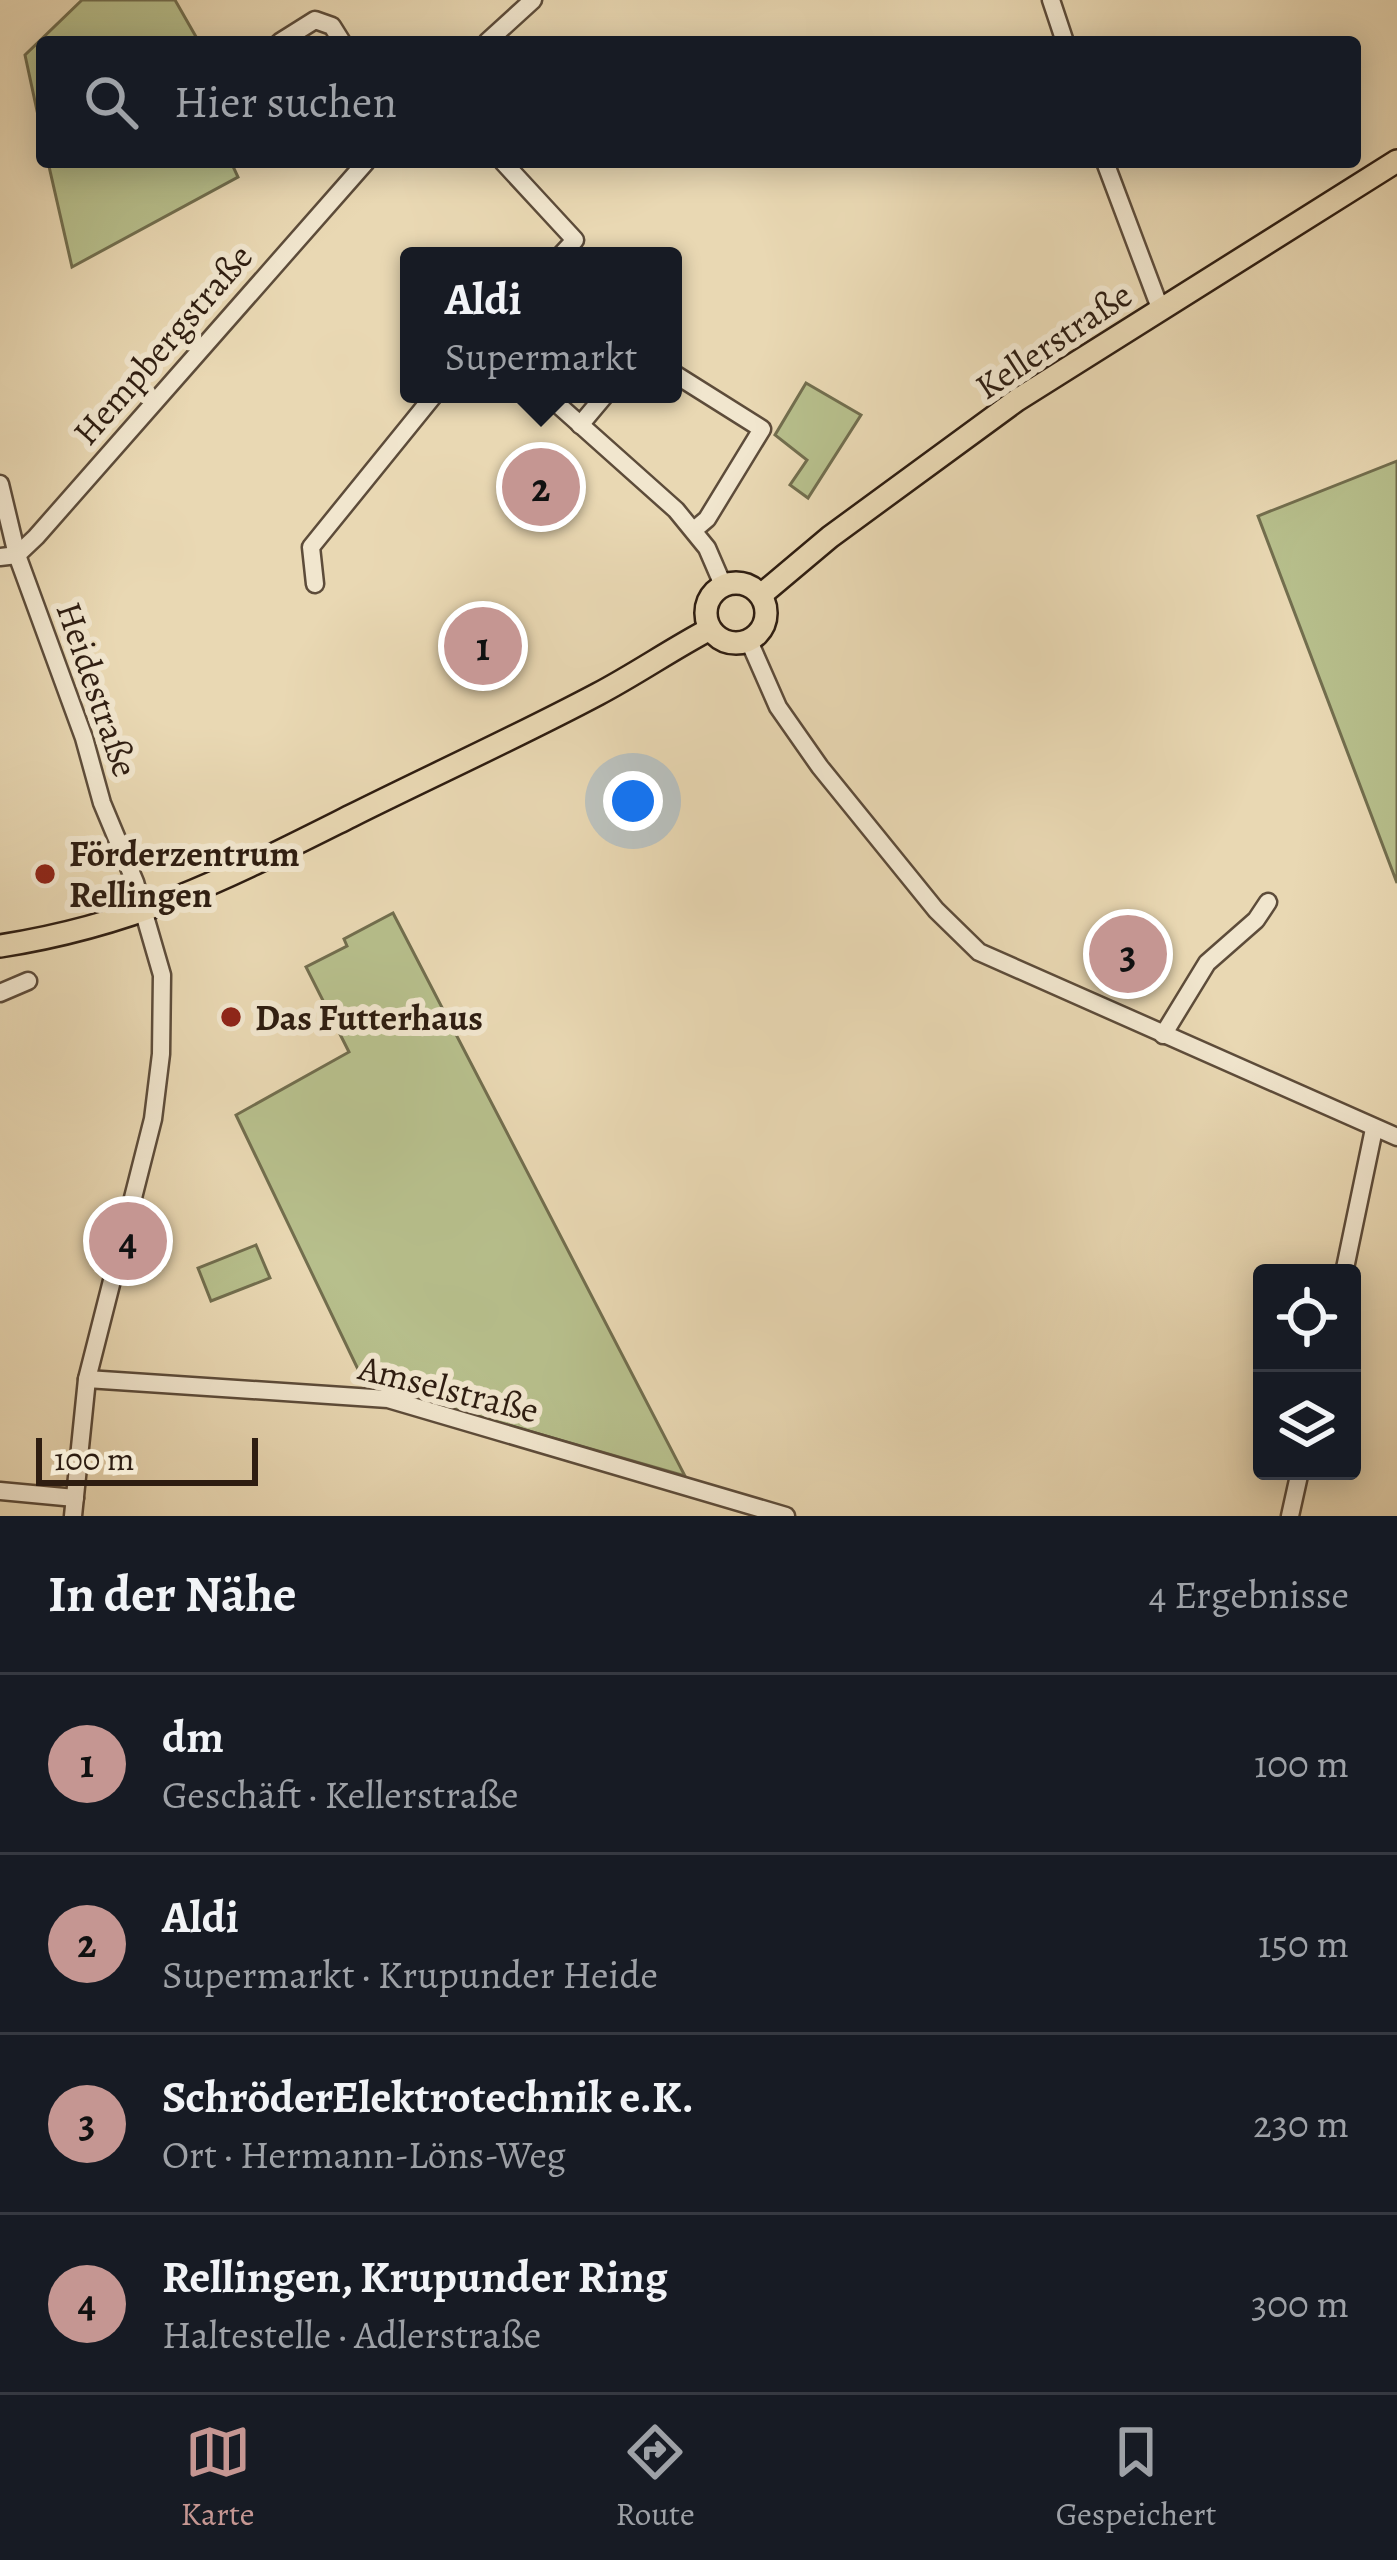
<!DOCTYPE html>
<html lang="de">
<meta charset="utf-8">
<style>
:root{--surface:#171b24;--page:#20242c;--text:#f1f3f6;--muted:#9ea1a6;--line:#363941;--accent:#c59692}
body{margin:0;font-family:Alegreya,serif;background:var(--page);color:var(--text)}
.controls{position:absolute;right:36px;bottom:36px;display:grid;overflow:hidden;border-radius:12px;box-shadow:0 6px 30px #0003}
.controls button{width:108px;height:108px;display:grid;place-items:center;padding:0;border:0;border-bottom:3px solid var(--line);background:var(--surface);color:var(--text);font:60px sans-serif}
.scale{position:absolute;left:36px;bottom:30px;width:222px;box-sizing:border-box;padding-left:12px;border:6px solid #2e1d11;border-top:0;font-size:33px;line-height:42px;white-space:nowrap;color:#2e1d11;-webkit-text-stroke:9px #f1e6ce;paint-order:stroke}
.you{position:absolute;left:633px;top:801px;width:42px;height:42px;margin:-30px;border:9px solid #fff;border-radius:50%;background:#1a73e8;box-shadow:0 0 0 18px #1a73e833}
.badge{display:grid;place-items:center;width:78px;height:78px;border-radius:50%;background:var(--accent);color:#111;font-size:39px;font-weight:700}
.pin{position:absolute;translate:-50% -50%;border:6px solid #fff;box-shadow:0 3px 12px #0006}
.popup{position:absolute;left:400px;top:247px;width:282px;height:156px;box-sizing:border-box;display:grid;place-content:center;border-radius:12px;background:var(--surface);filter:drop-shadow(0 3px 9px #0005);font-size:39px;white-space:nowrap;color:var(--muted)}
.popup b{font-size:45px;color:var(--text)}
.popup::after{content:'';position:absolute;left:50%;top:100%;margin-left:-24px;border:24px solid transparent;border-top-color:var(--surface)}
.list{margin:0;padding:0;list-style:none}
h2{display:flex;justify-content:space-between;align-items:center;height:156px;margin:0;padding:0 48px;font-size:51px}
h2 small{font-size:39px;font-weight:400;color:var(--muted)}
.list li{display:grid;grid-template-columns:78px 1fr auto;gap:36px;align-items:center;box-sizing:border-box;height:180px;padding:0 48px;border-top:3px solid var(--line)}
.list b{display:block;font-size:45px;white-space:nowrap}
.list p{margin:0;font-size:39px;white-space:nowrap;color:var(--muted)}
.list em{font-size:39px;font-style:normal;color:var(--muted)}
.icon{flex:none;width:66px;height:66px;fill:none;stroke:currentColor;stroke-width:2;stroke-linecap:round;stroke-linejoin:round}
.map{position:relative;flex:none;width:1397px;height:1516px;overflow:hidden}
.search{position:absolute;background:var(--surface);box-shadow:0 6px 30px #0003;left:36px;right:36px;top:36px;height:132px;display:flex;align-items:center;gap:30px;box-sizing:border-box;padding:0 42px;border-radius:12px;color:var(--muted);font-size:45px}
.sheet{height:876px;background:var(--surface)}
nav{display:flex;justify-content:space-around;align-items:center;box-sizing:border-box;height:168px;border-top:3px solid var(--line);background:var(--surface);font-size:33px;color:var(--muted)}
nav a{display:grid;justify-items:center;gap:6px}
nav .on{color:var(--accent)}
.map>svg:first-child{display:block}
.green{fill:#b7bf8c;stroke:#726e4e;stroke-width:3}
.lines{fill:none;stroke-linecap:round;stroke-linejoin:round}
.minor-casing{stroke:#5d4c3a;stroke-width:21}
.major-casing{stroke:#2e1d11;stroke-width:26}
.minor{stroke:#f1e6ce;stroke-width:16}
.major{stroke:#e9d8b3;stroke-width:21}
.poi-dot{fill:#8f2418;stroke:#f1e6ce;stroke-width:4.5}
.labels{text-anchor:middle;stroke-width:12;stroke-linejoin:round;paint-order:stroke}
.street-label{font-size:36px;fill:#2e1d11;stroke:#f1e6ce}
.poi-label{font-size:36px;font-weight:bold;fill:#2e1d11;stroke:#f1e6ce;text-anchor:start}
</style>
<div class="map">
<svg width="1397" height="1516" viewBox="0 0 1397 1516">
<rect width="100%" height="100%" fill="#e9d8b3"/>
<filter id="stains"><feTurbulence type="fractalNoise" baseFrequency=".00167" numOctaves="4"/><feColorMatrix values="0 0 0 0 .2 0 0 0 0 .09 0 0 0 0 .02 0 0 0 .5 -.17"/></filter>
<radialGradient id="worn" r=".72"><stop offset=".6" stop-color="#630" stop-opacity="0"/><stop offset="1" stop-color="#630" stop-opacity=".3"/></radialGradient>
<g class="green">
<path d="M82 0H175L199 42H42V134L25 55Z"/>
<path d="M48 162H231L238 177 72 267Z"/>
<path d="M806 383 861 415 808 498 790 485 807 460 775 435Z"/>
<path d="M1397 461V883L1258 516Z"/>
<path d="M393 913 685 1476 365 1384 236 1115 349 1052 306 967 347 946 344 939Z"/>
<path d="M256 1245 270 1278 211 1301 198 1268Z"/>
</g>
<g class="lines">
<g class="minor-casing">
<g id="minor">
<path d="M1051 0 1065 42"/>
<path d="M280 42 315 20 332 26 342 42"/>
<path d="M487 42 533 0"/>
<path d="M503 162 575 240 560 256"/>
<path d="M1105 162 1160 308"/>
<path d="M673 373 762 429 707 519 694 530"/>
<path d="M546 394 676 510 707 548 723 585"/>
<path d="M580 425 606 394"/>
<path d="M0 484 17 555 84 738 102 803 135 882 162 975 161 1054 153 1119 87 1379 73 1516"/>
<path d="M0 557 17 555 36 537 366 162"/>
<path d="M315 584 311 547 435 394"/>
<path d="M749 641 778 707 820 767 936 910 979 952 1397 1137"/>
<path d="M0 993 28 981"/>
<path d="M1163 1035 1207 963 1256 920 1268 902"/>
<path d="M1344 1273 1374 1129"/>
<path d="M87 1379 388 1399 786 1516"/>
<path d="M0 1491 75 1498"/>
<path d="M1290 1516 1300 1471"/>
</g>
</g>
<g class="major-casing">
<g id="major">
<circle cx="736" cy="613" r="30"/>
<path d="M761 595 830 537 1017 400 1397 161"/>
<path d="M0 946C137 925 229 877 351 816 433 775 517 737 598 694 636 674 672 649 710 629"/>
</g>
</g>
<use href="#minor" class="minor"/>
<use href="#major" class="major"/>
</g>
<g class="poi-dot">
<circle cx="45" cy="874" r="12"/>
<circle cx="231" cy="1017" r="12"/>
</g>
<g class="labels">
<g class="street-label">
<text transform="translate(1053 340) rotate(-34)" y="13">Kellerstraße</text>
<text transform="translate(162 344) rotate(-49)" y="13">Hempbergstraße</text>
<text transform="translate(98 689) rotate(71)" y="13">Heidestraße</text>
<text transform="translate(449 1388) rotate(14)" y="13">Amselstraße</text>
</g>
<g class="poi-label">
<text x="69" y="866">Förderzentrum<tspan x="69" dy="41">Rellingen</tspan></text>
<text x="255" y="1030">Das Futterhaus</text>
</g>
</g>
<rect width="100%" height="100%" filter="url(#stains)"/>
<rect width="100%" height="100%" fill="url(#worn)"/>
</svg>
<div class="controls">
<button><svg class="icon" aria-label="locate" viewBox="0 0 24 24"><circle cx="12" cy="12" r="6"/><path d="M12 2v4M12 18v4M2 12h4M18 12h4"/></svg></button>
<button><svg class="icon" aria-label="layers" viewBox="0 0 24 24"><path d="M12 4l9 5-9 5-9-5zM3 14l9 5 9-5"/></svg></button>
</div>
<div class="scale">100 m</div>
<div class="you"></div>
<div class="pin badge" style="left:483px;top:646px">1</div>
<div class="pin badge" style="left:541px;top:487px">2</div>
<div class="popup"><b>Aldi</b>Supermarkt</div>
<div class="pin badge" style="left:1128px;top:954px">3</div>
<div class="pin badge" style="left:128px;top:1241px">4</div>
<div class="search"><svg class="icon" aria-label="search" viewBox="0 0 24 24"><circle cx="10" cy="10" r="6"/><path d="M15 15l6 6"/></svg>Hier suchen</div>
</div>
<section class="sheet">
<h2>In der Nähe<small>4 Ergebnisse</small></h2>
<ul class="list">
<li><span class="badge">1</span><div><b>dm</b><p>Geschäft · Kellerstraße</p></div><em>100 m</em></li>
<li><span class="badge">2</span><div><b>Aldi</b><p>Supermarkt · Krupunder Heide</p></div><em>150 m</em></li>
<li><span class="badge">3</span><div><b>SchröderElektrotechnik e.K.</b><p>Ort · Hermann-Löns-Weg</p></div><em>230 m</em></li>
<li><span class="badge">4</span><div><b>Rellingen, Krupunder Ring</b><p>Haltestelle · Adlerstraße</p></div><em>300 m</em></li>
</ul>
</section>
<nav>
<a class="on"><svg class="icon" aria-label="map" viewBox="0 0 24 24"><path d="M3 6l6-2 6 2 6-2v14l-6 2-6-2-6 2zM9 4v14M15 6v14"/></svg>Karte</a>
<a><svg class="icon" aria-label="directions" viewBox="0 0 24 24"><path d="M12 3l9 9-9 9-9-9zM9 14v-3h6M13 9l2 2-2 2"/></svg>Route</a>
<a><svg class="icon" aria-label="saved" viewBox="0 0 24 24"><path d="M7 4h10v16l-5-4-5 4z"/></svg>Gespeichert</a>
</nav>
